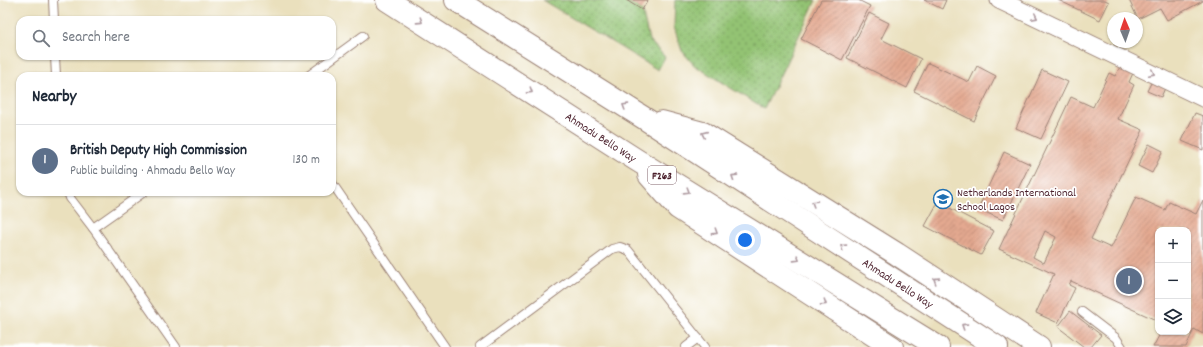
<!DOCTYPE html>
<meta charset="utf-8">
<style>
:root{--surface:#fff;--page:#f6f6f7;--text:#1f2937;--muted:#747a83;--line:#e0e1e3;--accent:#2563eb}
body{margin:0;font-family:Dekko,sans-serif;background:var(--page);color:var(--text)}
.controls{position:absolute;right:12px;bottom:12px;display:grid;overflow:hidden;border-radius:8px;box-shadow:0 1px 3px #0004}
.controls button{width:36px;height:36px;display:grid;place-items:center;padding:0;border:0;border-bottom:1px solid var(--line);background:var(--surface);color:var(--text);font:20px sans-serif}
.compass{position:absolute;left:1107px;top:12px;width:36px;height:36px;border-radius:50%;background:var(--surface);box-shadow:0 1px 3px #0004;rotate:358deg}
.you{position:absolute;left:745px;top:240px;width:14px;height:14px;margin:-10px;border:3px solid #fff;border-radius:50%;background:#1a73e8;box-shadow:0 0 0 6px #1a73e833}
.badge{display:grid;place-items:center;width:26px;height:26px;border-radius:50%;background:var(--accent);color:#fff;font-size:13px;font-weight:700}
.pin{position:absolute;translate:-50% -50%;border:2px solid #fff;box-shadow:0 1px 4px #0006}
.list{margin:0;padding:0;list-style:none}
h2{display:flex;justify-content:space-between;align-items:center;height:52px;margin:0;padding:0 16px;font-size:17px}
h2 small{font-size:13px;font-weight:400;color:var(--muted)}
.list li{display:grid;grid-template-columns:26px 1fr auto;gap:12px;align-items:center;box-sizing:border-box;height:72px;padding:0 16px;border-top:1px solid var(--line)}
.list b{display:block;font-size:15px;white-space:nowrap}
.list p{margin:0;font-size:13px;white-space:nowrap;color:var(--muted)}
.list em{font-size:13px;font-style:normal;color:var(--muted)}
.icon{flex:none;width:22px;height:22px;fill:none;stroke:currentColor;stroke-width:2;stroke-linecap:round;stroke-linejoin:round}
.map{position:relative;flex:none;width:1203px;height:347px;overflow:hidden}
.search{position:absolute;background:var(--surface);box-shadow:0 1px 3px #0004;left:16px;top:16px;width:320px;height:44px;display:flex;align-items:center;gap:10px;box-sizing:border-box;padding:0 14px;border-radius:12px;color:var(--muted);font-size:15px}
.panel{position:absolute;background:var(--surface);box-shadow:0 1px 3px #0004;left:16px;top:72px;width:320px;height:124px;border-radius:12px}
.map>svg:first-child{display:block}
.grass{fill:url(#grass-dots);stroke:#6e714f}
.building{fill:url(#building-hatch);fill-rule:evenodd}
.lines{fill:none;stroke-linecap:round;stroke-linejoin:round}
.service-casing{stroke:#9a8074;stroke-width:10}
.minor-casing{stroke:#9a8074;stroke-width:19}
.trunk-casing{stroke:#9a8074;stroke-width:24}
.service{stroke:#fff;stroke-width:8}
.minor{stroke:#fff;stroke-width:17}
.trunk{stroke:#fff;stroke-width:22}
.oneway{stroke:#ae9aa0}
.labels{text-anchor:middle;stroke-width:3.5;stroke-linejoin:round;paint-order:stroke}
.shield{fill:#fff;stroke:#80626b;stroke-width:1}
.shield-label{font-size:11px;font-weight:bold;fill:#4a1f2b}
.street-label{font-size:12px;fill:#4a1f2b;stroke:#fff}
.poi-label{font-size:12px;fill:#4a1f2b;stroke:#fff;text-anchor:start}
</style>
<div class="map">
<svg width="1203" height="347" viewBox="0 0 1203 347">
<defs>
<pattern id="grass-dots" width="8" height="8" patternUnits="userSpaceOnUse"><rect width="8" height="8" fill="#93c373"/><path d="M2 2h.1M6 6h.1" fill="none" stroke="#7a9e5f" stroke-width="1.8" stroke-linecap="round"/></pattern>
<pattern id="building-hatch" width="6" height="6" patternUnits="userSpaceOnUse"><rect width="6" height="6" fill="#e4a990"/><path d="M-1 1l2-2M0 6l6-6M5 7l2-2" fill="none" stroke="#bb8976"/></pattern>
</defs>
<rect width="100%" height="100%" fill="#fff"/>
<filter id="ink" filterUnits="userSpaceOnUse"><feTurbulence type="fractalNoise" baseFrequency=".025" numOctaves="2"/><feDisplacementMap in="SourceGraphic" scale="8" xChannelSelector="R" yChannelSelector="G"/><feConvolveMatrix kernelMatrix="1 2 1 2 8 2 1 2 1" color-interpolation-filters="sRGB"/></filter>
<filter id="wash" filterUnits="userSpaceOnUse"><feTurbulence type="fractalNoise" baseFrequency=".012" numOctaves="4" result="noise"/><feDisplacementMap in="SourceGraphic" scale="16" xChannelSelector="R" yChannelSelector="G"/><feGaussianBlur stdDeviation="0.9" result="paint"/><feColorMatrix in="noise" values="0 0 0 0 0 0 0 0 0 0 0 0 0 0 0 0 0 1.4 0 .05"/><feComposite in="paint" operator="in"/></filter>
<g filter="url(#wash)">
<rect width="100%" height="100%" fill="#eae0bd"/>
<g class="grass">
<path d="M542 0H626L642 10 649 40 665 57 658 70Z"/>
<path d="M675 0H816L764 109 694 65 682 51 674 27Z"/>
</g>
<g id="blocks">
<g class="building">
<path d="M626 0H648L642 10Z"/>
<path d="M821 0H858L870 6 842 60 801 39Z"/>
<path d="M924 0H946L942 9Z"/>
<path d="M1058 0H1105L1109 2 1100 20Z"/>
<path d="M1129 0H1203V1L1167 20 1160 8 1138 19Z"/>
<path d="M869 13 889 23 881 39 921 59 907 88 847 58Z"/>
<path d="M928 63 969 82 977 66 996 76 974 121 914 91Z"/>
<path d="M1120 67 1133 73 1129 82 1134 85 1118 119 1143 130 1091 239 1111 248 1136 197 1165 210 1169 202 1196 214 1203 200V334L1194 329 1186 347H1153L1161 332H1188V230H1158V321L1071 281 1069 285 1075 288 1058 323 1036 313 1054 274 999 249 1071 97 1093 107 1109 73 1115 76ZM1045 231 1056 237 1044 263 1033 257Z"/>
<path d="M1042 70 1068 82 1041 139 1016 128Z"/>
<path d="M1152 81 1165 88 1161 97 1147 91Z"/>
<path d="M1195 113 1203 116V150L1182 141Z"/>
<path d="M1149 144 1163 151 1152 173 1138 166Z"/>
<path d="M1004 152 1030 164 1003 220 978 209Z"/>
<path d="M938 202 994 231 981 255 925 226Z"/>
<path d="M1070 311 1101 335 1091 347H1084L1058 327Z"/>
</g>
</g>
</g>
<g filter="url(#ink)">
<use href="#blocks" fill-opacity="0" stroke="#9a8074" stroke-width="1"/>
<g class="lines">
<g class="service-casing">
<g id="service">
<path d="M53 0 54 20"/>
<path d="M55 56 56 76"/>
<path d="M308 76 363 36"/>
<path d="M332 183 445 347"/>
<path d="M68 192 70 198 93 228 176 347"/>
<path d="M93 228 144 192"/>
<path d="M1082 312 1116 338 1122 347"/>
<path d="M480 347 612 249 620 247 628 250 705 347"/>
<path d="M686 347 698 338"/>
</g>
</g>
<g class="minor-casing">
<path id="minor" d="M999 0 1203 98"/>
</g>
<g class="trunk-casing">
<g id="trunk">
<path d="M387 0 635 159 938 347"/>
<path d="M456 0 644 118 997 347"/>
<path d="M662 122 703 133 897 254 1039 347"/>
<path d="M649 175 678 208 892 347"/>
</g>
</g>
<use href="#service" class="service"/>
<use href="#minor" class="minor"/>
<use href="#trunk" class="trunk"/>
</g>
<defs><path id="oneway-chevron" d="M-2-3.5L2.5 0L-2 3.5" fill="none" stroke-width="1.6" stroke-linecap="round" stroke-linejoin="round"/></defs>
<g class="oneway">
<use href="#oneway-chevron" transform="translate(1035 17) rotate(26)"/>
<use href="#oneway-chevron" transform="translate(420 21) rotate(33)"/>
<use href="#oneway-chevron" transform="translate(1152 73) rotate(26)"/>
<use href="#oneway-chevron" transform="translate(530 91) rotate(33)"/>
<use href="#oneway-chevron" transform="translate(625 106) rotate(-148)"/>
<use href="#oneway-chevron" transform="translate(704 134) rotate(-156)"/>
<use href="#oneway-chevron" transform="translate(734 177) rotate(-147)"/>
<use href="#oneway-chevron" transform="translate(687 191) rotate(32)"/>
<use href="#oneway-chevron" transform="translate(814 203) rotate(-148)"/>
<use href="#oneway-chevron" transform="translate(715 232) rotate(33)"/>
<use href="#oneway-chevron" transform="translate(843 247) rotate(-147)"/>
<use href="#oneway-chevron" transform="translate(797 259) rotate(32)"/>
<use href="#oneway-chevron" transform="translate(936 280) rotate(-147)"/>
<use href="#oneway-chevron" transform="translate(824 303) rotate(33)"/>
<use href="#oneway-chevron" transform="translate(964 326) rotate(-147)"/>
</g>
</g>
<defs>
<g id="school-ring" transform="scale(1)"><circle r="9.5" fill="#fff" stroke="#1f6fb2" stroke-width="1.5"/><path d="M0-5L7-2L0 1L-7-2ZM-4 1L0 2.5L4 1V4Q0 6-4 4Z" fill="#1f6fb2"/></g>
</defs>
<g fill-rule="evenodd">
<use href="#school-ring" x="943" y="199"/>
</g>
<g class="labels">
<rect class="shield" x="648" y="166" width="28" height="18" rx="3"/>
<g class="shield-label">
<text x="662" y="179">F263</text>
</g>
<g class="street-label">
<text transform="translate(601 137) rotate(33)" y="4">Ahmadu Bello Way</text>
<text transform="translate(898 283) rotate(33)" y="4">Ahmadu Bello Way</text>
</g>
<g class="poi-label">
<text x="957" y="196">Netherlands International<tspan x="957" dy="14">School Lagos</tspan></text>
</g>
</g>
</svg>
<div class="controls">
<button>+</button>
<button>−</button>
<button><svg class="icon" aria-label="layers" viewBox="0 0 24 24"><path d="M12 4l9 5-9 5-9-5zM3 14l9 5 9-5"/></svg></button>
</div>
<svg class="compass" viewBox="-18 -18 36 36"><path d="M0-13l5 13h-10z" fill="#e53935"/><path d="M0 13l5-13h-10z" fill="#747a83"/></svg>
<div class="you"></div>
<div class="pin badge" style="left:1129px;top:281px;background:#5c6f8a">1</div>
<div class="search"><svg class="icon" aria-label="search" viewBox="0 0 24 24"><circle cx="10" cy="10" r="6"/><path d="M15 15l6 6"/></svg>Search here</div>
<section class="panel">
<h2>Nearby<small></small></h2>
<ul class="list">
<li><span class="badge" style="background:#5c6f8a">1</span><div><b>British Deputy High Commission</b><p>Public building · Ahmadu Bello Way</p></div><em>130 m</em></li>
</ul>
</section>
</div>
